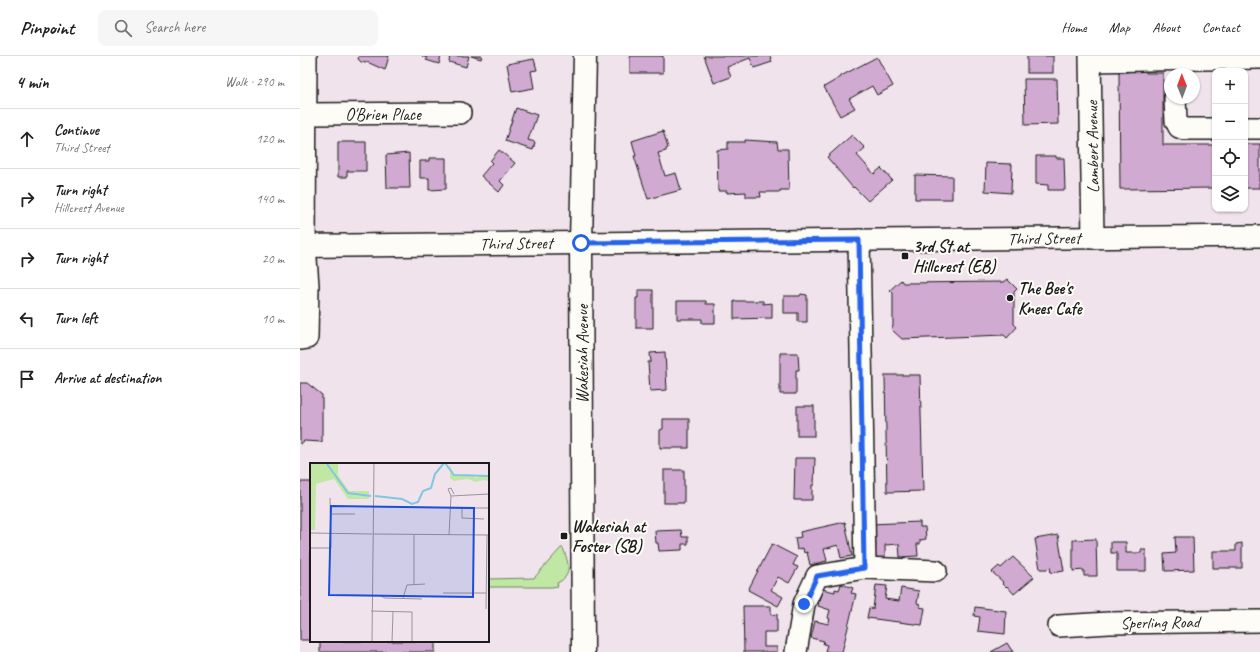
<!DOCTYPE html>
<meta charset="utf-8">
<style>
:root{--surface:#fff;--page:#f6f6f6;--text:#222;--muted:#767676;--line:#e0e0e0}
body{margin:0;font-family:Caveat,sans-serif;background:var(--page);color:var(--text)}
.controls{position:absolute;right:12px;top:12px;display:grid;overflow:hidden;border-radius:8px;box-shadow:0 1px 3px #0004}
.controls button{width:36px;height:36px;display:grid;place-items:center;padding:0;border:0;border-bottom:1px solid var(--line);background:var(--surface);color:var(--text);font:20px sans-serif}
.compass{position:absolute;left:864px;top:12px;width:36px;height:36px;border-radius:50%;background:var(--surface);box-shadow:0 1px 3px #0004;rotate:359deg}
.stop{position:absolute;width:12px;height:12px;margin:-9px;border:3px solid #2563eb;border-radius:50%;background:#fff}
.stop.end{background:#2563eb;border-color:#fff;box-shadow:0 1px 4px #0008}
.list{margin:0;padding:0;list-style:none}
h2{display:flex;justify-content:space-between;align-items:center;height:52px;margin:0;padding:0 16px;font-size:17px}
h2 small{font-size:13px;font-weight:400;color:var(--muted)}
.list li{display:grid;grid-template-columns:26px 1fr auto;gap:12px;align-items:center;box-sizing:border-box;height:60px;padding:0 16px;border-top:1px solid var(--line)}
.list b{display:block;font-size:15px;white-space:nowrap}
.list p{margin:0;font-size:13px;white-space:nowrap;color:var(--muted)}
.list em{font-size:13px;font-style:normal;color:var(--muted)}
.icon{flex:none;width:22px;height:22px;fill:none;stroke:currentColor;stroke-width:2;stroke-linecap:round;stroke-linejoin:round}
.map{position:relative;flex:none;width:960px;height:596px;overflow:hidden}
header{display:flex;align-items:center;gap:24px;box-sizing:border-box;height:56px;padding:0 20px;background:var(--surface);border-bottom:1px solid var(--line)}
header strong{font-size:19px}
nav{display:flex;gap:22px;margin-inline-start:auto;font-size:14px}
.search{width:280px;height:36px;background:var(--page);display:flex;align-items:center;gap:10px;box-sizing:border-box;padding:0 14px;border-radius:8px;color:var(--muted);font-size:15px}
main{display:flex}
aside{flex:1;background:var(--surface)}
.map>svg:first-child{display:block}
.green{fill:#c0e8a4;stroke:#6e8260}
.building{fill:#d1aad1;stroke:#1c1c1c}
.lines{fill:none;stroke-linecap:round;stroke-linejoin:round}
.minor-casing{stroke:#1c1c1c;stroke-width:24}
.major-casing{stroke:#1c1c1c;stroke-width:25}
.minor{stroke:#fdfcf7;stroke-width:21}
.major{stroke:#fdfcf7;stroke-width:22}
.route{stroke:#2563eb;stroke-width:5}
.poi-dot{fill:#1c1c1c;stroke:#fdfcf7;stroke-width:1.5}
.labels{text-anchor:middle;stroke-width:4;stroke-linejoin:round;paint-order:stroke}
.street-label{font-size:17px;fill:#1c1c1c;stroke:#fdfcf7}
.poi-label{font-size:17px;font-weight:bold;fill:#1c1c1c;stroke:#fdfcf7;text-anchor:start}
.inset-river{fill:none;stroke:#81c6e2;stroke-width:2}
.inset-road{fill:none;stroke:#9b9399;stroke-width:1}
.view{fill:#1d4ed8;fill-opacity:0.15;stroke:#1d4ed8;stroke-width:2}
.inset-edge{fill:none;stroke:#1c1c1c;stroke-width:2}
</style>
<header>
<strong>Pinpoint</strong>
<div class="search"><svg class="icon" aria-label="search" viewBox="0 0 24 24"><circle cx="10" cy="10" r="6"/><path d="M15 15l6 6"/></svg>Search here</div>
<nav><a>Home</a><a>Map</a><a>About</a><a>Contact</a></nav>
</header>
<main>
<aside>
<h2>4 min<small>Walk · 290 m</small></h2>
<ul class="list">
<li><svg class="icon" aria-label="ahead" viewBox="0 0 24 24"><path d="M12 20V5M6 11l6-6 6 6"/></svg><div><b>Continue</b><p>Third Street</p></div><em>120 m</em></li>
<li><svg class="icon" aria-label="right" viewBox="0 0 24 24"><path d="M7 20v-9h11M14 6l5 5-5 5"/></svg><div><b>Turn right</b><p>Hillcrest Avenue</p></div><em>140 m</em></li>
<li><svg class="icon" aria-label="right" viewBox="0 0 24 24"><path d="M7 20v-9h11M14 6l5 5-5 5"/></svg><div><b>Turn right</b></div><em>20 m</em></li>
<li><svg class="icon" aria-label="left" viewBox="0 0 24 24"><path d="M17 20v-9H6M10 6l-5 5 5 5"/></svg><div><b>Turn left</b></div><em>10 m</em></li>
<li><svg class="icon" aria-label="arrive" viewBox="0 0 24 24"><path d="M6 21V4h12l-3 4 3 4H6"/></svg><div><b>Arrive at destination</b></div></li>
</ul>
</aside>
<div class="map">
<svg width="960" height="596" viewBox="0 0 960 596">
<rect width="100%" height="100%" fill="#f0e3ec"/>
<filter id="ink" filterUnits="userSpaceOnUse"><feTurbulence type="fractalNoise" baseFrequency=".025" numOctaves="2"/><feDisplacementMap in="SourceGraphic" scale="8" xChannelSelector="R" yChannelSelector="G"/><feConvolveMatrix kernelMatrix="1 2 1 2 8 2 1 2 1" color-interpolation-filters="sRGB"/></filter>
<g filter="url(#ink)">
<path class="green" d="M261 492H263C268 506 274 519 257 527L258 530 252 531H188V523L234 522Z"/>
<g class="building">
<path d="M59 0H89L85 14 67 6 65 7 61 6 58 3Z"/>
<path d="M122 0H141L139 8 126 4 127 2Z"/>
<path d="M150 0H169L166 11 149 6Z"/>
<path d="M171 0H182L181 3Z"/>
<rect x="330" y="0" width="33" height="17"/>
<path d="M404 0H470L472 6 454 12 450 2 427 11 431 21 414 27Z"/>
<rect x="727" y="0" width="26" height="17"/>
<path d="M577 1 593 30 577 39 572 30 549 43 555 52 540 60 524 31 541 21V20Z"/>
<path d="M234 3 237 14 231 15 234 32 212 36 207 8Z"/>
<path d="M829 9H845L846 17H863V89H915V132L820 133 819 16H828Z"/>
<path d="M724 23H757L758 68 725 69Z"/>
<path d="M216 52 237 59 228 84 235 86 233 94 205 85Z"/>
<path d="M363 75 368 92 366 93V95L358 97 365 120 376 117 381 134 348 143 334 100H336L332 85Z"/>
<path d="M552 79 565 92 557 99 574 118 581 112 592 124 568 145 554 131 553 132 527 101Z"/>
<path d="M445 84 477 86 478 93H488L489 134H480V136H460L461 141H446V136L427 137V135H418L417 94 428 93V86H445Z"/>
<path d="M38 86H66V115H47V121H38Z"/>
<rect x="945" y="88" width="15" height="44"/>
<path d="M199 94 215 107 200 125 204 129 199 136 181 120 192 107 190 105Z"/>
<path d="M109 97 110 132H87L86 99Z"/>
<path d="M736 100H756V102H764L765 134H748V129L736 128Z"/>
<path d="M129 102H146V133L129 134V122H120V105H129Z"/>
<path d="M686 107 712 108 711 137 685 135Z"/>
<path d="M615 119 652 120V143H615Z"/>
<path d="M707 223 717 233 714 236V268L717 271 707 282 704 279 602 283 591 273 593 270V237L590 234 601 224 603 227 703 226Z"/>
<path d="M338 234H353V272H336V242H338Z"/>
<path d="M501 238 507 239V266H498V257H484V240H500Z"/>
<path d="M377 245H406V248H415V267H402V263H377Z"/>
<path d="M434 245H463V248L472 247V262L434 263Z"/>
<path d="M365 296 367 334 350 335 348 306H351L350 297Z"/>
<path d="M480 297H498L499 314H496V338H480Z"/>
<path d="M585 319H620L623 435 587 436Z"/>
<path d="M0 327H7L22 339V386L4 385 0 388Z"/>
<rect x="497" y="350" width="17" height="30"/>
<path d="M363 363H389V392H360V374L363 373Z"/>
<path d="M495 402H515L514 429H512V444H494Z"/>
<rect x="364" y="414" width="20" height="33"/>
<rect x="0" y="426" width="11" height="158"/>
<path d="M545 466 552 500 541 502 538 489 524 493 527 505 510 509 507 496 504 497 503 492 497 494 495 482 501 481 500 476Z"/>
<path d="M620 466V471H625L626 483 620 484V488H617L618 500 600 501 599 488 585 489V501L575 502 570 468Z"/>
<path d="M381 474 382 481H388V488H382V494L359 495 358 487H356L355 475Z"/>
<path d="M758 479 764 515 751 517 750 511 748 513H740L735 483Z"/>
<path d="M875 481H893L894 514 865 515 864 498 876 497Z"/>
<path d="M796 483 797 520H784V514L773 515V484Z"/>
<path d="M811 486H826V497H841V494H846V515H817V497H811Z"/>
<path d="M942 487V512H913V495H936V488Z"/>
<path d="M472 488 497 501 493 509 498 511 489 527 478 521 471 534 483 541 478 550 448 534Z"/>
<path d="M713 501 734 521 714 538 707 530 706 531 702 527 703 526 692 516 699 510 701 512Z"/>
<path d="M541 528 553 532 551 537 556 538 542 596H530L525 595 527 589 523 588 524 585 511 582 515 565 528 568 530 563 528 562 530 554 518 550 522 533 535 536V533L539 534Z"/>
<path d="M576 529 587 530 585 543 599 545 601 532 619 535 617 547 620 548 619 551 625 552 622 569 567 562 569 552 573 553Z"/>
<path d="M443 550H471V559L477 558V576H464V591H477V596H444Z"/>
<path d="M675 551 706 555 705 578 678 575 680 561 674 560Z"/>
<rect x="20" y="585" width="115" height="11"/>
<path d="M707 587 712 595 713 594 714 596H691Z"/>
</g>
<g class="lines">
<g class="minor-casing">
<g id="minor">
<path d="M790 0 793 182"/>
<path d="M791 5 960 2"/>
<path d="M875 42 876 65 879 71 884 73H915"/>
<path d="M6 58 160 57"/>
<path d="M945 72H960"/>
<path d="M559 184 565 512"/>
<path d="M281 187 960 180"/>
<path d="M0 283 7 282 8 229 5 190 6 0"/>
<path d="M759 570 809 567 960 565"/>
<path d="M496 596 504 548 517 520 565 512 636 515"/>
</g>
</g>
<g class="major-casing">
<g id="major">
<path d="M0 190 281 187"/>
<path d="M283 596 281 187 285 0"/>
</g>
</g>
<use href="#minor" class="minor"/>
<use href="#major" class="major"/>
</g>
</g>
<g class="lines" filter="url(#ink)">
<path class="route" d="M281 187 559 184 564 512 517 520 504 548"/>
</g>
<g class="poi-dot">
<rect x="601" y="196" width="8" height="8" rx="2"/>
<circle cx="710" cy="242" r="4"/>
<rect x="260" y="476" width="8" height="8" rx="2"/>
</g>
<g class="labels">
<g class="street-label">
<text x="83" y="64">O'Brien Place</text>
<text transform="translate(792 91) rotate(-91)" y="6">Lambert Avenue</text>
<text transform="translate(744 182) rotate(-1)" y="6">Third Street</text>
<text transform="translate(216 187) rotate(-1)" y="6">Third Street</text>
<text transform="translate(282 298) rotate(-90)" y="6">Wakesiah Avenue</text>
<text transform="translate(860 566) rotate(-1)" y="6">Sperling Road</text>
</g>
<g class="poi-label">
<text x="613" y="196">3rd St at<tspan x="613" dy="20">Hillcrest (EB)</tspan></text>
<text x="718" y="238">The Bee's<tspan x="718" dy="20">Knees Cafe</tspan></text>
<text x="272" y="476">Wakesiah at<tspan x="272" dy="20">Foster (SB)</tspan></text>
</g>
</g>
<g transform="translate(10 407)">
<rect width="179" height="179" fill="#f0e3ec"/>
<path d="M0 0H28V12L39 28H59V36H38L24 16 6 21 5 67H0ZM140 2 144 13 159 11 166 15 173 12 179 14V18L173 17 166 19 158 16 144 18 140 15Z" fill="#c0e8a4"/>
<path class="inset-river" d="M135 0 144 12 179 13M17 1 38 30 61 33M65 33 92 36 102 41 108 39 113 28 121 25 125 11 134 0"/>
<path class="inset-road" d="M141 33 179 31M141 33 138 26 141 25 144 31M139 45H179M152 45V55L174 56M22 51H45M0 70 62 71M63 71 179 72M104 72V121M139 72 141 33M0 85H21L20 35M133 130H176M71 133 75 135 112 136M93 135 97 122 115 121M176 146 177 72M61 148 102 149V179M62 179 64 0M82 179 83 149"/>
<path class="view" d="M21 43 164 45 163 134 19 132Z"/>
<rect width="179" height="179" class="inset-edge"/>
</g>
</svg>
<div class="controls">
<button>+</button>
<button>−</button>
<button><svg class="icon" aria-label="locate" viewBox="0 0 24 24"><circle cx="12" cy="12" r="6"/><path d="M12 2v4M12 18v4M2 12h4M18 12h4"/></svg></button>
<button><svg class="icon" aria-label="layers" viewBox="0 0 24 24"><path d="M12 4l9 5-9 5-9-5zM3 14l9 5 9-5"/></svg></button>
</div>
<svg class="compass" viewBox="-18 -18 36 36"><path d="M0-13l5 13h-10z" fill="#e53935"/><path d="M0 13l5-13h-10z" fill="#767676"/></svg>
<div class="stop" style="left:281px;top:187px"></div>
<div class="stop end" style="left:504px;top:548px"></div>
</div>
</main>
